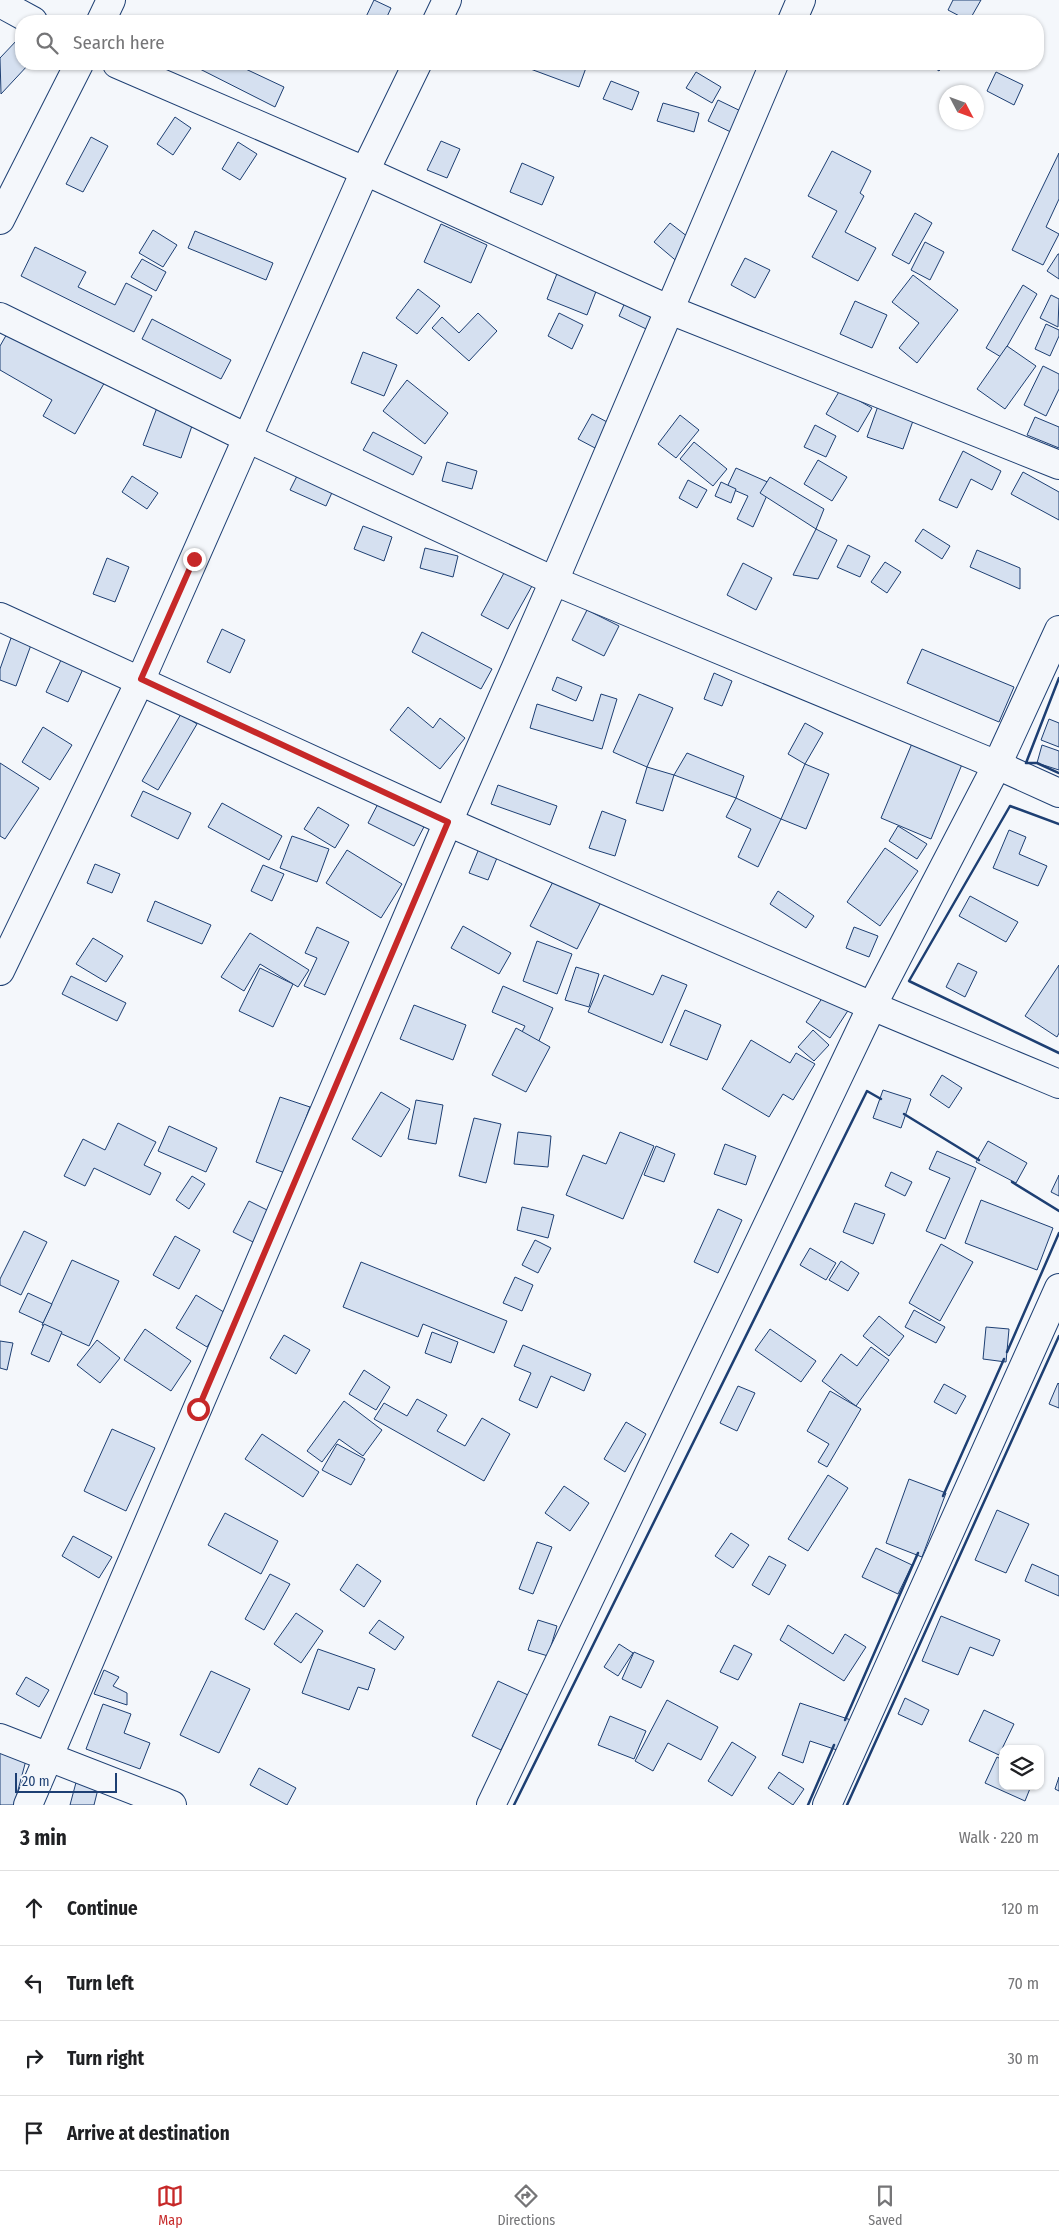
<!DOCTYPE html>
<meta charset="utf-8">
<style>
:root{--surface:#fff;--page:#f2f2f2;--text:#202124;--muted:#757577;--line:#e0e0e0;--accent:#c62828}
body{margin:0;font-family:"Fira Sans Condensed",sans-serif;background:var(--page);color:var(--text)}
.controls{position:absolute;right:15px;bottom:15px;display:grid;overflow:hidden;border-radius:10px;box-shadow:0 1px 4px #0004}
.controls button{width:45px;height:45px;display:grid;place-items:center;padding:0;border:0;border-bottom:1px solid var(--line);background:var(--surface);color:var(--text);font:25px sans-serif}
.compass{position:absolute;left:939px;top:85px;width:45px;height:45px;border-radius:50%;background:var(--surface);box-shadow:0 1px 4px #0004;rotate:131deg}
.scale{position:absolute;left:15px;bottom:12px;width:102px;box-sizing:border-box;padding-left:5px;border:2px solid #1d3f73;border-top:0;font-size:14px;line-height:18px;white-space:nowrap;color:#1d3f73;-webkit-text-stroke:4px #f4f7fb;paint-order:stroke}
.stop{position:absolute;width:15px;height:15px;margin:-11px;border:4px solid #c62828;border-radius:50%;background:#fff}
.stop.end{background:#c62828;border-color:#fff;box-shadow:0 1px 5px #0008}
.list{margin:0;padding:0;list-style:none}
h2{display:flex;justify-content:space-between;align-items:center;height:65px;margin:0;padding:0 20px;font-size:21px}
h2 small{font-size:16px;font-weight:400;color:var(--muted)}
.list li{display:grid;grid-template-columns:32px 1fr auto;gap:15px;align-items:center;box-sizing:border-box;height:75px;padding:0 20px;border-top:1px solid var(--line)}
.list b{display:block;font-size:19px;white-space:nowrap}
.list em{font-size:16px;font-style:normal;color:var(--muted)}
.icon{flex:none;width:28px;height:28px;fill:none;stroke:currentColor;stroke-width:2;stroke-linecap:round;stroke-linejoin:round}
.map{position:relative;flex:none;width:1059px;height:1805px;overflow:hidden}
.search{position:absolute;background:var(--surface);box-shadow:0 1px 4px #0004;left:15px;right:15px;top:15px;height:55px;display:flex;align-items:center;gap:12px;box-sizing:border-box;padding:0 18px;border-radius:20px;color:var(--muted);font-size:19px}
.sheet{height:365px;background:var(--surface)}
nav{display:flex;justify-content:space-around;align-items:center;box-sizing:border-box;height:70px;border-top:1px solid var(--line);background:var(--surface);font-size:14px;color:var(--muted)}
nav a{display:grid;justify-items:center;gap:2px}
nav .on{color:var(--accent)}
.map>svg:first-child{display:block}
.building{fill:#d5e0f0;stroke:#1d3f73}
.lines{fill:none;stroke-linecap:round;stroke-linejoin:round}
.street-casing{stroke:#1d3f73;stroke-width:30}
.street{stroke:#f4f7fb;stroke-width:28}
.wall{stroke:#1d3f73;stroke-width:2.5}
.route{stroke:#c62828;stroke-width:6}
</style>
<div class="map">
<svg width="1059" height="1805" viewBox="0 0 1059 1805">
<rect width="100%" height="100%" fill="#f4f7fb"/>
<g class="building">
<path d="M374 0 391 8 385 21H364Z"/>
<path d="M953 0H981L969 21 948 10Z"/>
<path d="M18 39 21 42V64H29L1 94 0 58Z"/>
<path d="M190 64H235L284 87 275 107Z"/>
<path d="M517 64H584L587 65 579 87Z"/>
<path d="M929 64H944L939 71Z"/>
<path d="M696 72 721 87 712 103 686 88Z"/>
<path d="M996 72 1023 85 1014 105 987 91Z"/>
<path d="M611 81 639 92 632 110 603 99Z"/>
<path d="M718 100 749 115 739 136 708 121Z"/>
<path d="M663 103 699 113 694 132 657 121Z"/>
<path d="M175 117 191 128 173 155 157 144Z"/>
<path d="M91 137 108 146 83 192 66 184Z"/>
<path d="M441 141 460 149 447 178 427 170Z"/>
<path d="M238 142 257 154 240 180 222 169Z"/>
<path d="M832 151 871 171 860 193 864 196 845 232 876 248 858 281 812 257 837 211 808 196Z"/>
<path d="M1059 153V199L1046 227 1059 234 1043 265 1012 250Z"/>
<path d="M522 163 554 177 542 205 510 192Z"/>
<path d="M915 213 932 223 909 264 892 255Z"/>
<path d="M670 223 697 244 680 264 654 242Z"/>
<path d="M441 224 487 245 471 283 424 262Z"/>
<path d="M153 230 177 245 163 267 139 253Z"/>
<path d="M195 231 273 263 266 280 188 248Z"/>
<path d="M925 242 944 252 930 280 911 270Z"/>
<path d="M35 247 86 272 78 287 115 305 126 283 152 296 134 332 21 276Z"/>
<path d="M1058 254H1059V279L1047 271Z"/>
<path d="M745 258 770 270 755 298 731 285Z"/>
<path d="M142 259 166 272 156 291 131 277Z"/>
<path d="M560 266 600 281 587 315 547 299Z"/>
<path d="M913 275 958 310 917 363 899 348 919 323 892 302Z"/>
<path d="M1023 285 1037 294 1001 357 986 348Z"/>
<path d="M418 289 440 306 417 334 396 318Z"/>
<path d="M1051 295 1059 299 1058 327 1040 318Z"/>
<path d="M627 298 674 319 665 338 619 316Z"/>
<path d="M855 301 887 315 872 348 840 334Z"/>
<path d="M478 313 497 331 469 361 432 328 442 317 459 333Z"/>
<path d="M559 313 583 325 572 349 548 336Z"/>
<path d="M152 319 231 360 221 379 142 339Z"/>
<path d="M1046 324 1059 330V336L1050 356 1035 349Z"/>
<path d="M12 325 106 380 75 434 43 416 52 400 0 370V346Z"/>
<path d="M1007 346 1036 366 1005 409 977 389Z"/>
<path d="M363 352 397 365 384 396 351 383Z"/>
<path d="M1043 366 1059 374V389L1046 416 1024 405Z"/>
<path d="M407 380 448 413 425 444 383 411Z"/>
<path d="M840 390 872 408 858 432 826 414Z"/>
<path d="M158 405 195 417 181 458 143 445Z"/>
<path d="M878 406 914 418 903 449 867 437Z"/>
<path d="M592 414 609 423 595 448 578 439Z"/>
<path d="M680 415 699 430 676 458 658 444Z"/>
<path d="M1035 417 1059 427V448L1027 435Z"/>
<path d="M815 425 836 436 826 457 804 447Z"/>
<path d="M373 432 422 457 413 475 363 450Z"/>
<path d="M694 442 727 469 713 486 680 459Z"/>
<path d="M963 451 1001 471 992 490 971 479 957 508 939 500Z"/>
<path d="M818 460 847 477 832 501 804 484Z"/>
<path d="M447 462 477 471 472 489 442 481Z"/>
<path d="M736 468 772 484 753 527 737 519 748 496 727 487Z"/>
<path d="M299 472 334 488 326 506 290 490Z"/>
<path d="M1023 472 1059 492V520L1011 494Z"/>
<path d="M132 476 158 493 147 509 122 492Z"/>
<path d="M770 477 824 509 816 529 760 493Z"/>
<path d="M688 480 707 490 697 508 679 498Z"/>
<path d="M721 482 736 489 731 503 715 496Z"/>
<path d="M363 526 392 537 384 561 354 549Z"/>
<path d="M816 529 837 540 818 579 793 575Z"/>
<path d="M923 529 950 546 942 559 915 541Z"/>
<path d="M848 545 870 556 860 577 837 567Z"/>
<path d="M425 548 458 556 453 577 420 568Z"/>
<path d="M977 550 1020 568V589L970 567Z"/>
<path d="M107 558 129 567 115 602 93 594Z"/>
<path d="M510 562 537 577 508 629 481 615Z"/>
<path d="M885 562 901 572 887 593 871 582Z"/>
<path d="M743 563 772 578 756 610 727 595Z"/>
<path d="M587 610 619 626 604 656 572 640Z"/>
<path d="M222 629 245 640 230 673 207 662Z"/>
<path d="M422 632 492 669 481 689 412 652Z"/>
<path d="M11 638 31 645 16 686 0 680V669Z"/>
<path d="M922 649 1014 687 999 722 907 683Z"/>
<path d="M61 660 83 669 68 702 46 692Z"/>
<path d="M714 673 732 681 722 706 704 699Z"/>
<path d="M557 677 582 687 576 701 552 690Z"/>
<path d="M601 694 617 699 602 749 530 728 537 704 593 721Z"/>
<path d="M639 694 673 708 647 767 613 752Z"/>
<path d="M408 707 433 728 440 718 465 738 440 769 390 730Z"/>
<path d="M181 714 197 724 158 790 142 781Z"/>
<path d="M1049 719 1059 723V747L1041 740Z"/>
<path d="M805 723 823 733 805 764 788 754Z"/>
<path d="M43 727 72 745 50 780 22 762Z"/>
<path d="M913 741 963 762 931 839 881 818Z"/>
<path d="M1042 745 1059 751V770L1037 763Z"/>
<path d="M687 753 744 776 736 798 674 775Z"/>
<path d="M0 763 39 788 5 839 0 836Z"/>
<path d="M805 764 829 774 806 829 781 819Z"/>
<path d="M647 767 674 775 663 811 636 803Z"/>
<path d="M498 785 557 806 550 825 491 804Z"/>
<path d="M143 791 191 813 178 839 131 816Z"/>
<path d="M381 798 427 821 414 846 368 823Z"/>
<path d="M736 798 781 819 758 867 738 857 751 829 726 817Z"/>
<path d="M222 803 282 836 269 860 208 827Z"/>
<path d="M318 807 349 825 335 848 304 829Z"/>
<path d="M602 811 626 820 615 856 589 848Z"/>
<path d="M898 826 927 844 917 859 889 841Z"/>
<path d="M1009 830 1026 837 1019 854 1047 866 1038 886 993 868Z"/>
<path d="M292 836 329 849 317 882 280 868Z"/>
<path d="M480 846 499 853 488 880 469 873Z"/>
<path d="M885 848 918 871 880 926 847 902Z"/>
<path d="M347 850 402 884 381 918 326 883Z"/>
<path d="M95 864 120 874 112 893 87 883Z"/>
<path d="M263 865 284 874 272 901 251 891Z"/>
<path d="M556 876 602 900 577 949 530 926Z"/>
<path d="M778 891 814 916 806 928 770 904Z"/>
<path d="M970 896 1018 922 1006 942 959 916Z"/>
<path d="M155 901 211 925 202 944 147 921Z"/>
<path d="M463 926 511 953 499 974 451 948Z"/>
<path d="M317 927 349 942 325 995 304 986 317 958 305 953Z"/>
<path d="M854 927 878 936 869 957 846 948Z"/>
<path d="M250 933 309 970 298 987 260 964 244 991 221 977Z"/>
<path d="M93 938 123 956 106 982 76 964Z"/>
<path d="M537 941 572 954 557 994 523 981Z"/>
<path d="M958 963 977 972 965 997 946 987Z"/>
<path d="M1059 965V1033L1057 1037 1025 1016Z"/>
<path d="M576 967 599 974 589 1007 565 1000Z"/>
<path d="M260 968 293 984 273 1027 239 1011Z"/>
<path d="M604 975 653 995 662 975 687 985 662 1043 588 1012Z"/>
<path d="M71 976 126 1003 117 1021 62 994Z"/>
<path d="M503 986 553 1008 538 1043 520 1036 525 1026 492 1012Z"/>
<path d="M827 991 851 1006 830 1038 806 1022Z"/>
<path d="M414 1005 466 1025 453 1060 400 1039Z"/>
<path d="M685 1010 721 1025 707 1060 670 1045Z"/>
<path d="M516 1028 550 1047 526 1092 492 1075Z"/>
<path d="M813 1030 829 1045 814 1061 798 1047Z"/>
<path d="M751 1040 790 1063 796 1053 815 1064 793 1100 783 1094 769 1117 722 1089Z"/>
<path d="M942 1075 962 1088 949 1108 930 1095Z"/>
<path d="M883 1090 911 1099 901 1128 873 1118Z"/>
<path d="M381 1092 410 1109 381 1157 352 1139Z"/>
<path d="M280 1097 310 1107 285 1173 256 1162Z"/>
<path d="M416 1100 443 1105 436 1144 408 1139Z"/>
<path d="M474 1118 501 1124 486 1183 459 1176Z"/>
<path d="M118 1123 156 1142 144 1165 161 1173 150 1195 94 1168 85 1186 64 1176 83 1139 105 1150Z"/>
<path d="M169 1126 217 1148 206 1172 158 1151Z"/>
<path d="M518 1132 551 1136 548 1167 514 1164Z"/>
<path d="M620 1132 654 1146 623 1219 566 1195 583 1155 606 1164Z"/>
<path d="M988 1141 1027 1163 1016 1183 976 1162Z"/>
<path d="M725 1144 756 1156 746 1185 714 1174Z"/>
<path d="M656 1146 675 1154 664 1182 644 1175Z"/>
<path d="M937 1151 976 1168 945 1239 926 1231 950 1178 929 1169Z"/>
<path d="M891 1172 912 1182 905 1196 885 1186Z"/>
<path d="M1059 1175V1196L1051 1192Z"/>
<path d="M192 1176 205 1184 189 1209 176 1200Z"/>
<path d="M981 1200 1053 1228 1037 1270 965 1243Z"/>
<path d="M249 1201 271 1212 255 1243 233 1232Z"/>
<path d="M855 1203 885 1214 873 1244 843 1232Z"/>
<path d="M522 1207 554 1215 548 1238 517 1230Z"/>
<path d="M718 1209 742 1220 718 1273 694 1262Z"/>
<path d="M24 1231 47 1242 21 1295 0 1285V1279Z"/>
<path d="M175 1236 200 1250 179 1289 153 1275Z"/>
<path d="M535 1240 551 1248 538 1273 522 1265Z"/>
<path d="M941 1244 973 1262 940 1321 909 1303Z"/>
<path d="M810 1248 836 1263 826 1280 800 1265Z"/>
<path d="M72 1260 119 1281 89 1346 42 1325Z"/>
<path d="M841 1261 859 1273 848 1291 829 1280Z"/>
<path d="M361 1262 507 1321 494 1353 423 1324 418 1337 343 1307Z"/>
<path d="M515 1277 533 1285 522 1311 503 1303Z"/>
<path d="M28 1293 52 1304 43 1323 19 1312Z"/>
<path d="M196 1295 227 1314 207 1347 176 1328Z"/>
<path d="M914 1310 945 1327 936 1343 905 1327Z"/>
<path d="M879 1316 904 1336 889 1356 863 1336Z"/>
<path d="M44 1324 62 1332 49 1362 31 1354Z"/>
<path d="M986 1327 1009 1329 1006 1362 983 1359Z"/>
<path d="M145 1329 191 1361 171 1391 124 1360Z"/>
<path d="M770 1329 816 1361 801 1382 755 1350Z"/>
<path d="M432 1332 458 1342 451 1363 425 1353Z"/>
<path d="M284 1335 310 1350 296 1374 270 1358Z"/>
<path d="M97 1340 120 1358 100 1383 77 1365Z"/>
<path d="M0 1341 13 1343 7 1370 0 1368Z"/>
<path d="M523 1345 591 1374 584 1391 551 1376 537 1408 519 1400 531 1373 514 1366Z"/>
<path d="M871 1347 889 1360 856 1406 822 1381 841 1354 857 1366Z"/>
<path d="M364 1370 390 1387 376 1410 349 1394Z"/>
<path d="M1058 1383 1059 1384V1408L1049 1404Z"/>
<path d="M944 1384 966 1396 956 1414 934 1402Z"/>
<path d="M738 1386 755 1393 737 1431 720 1423Z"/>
<path d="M830 1391 861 1409 827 1467 818 1462 829 1444 807 1431Z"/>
<path d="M417 1399 447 1415 437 1431 465 1446 482 1418 510 1434 484 1481 374 1419 384 1403 407 1416Z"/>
<path d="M344 1401 382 1430 363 1456 339 1439 322 1462 307 1451Z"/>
<path d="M626 1422 646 1434 625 1472 604 1459Z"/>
<path d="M112 1429 155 1448 126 1511 84 1491Z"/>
<path d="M262 1434 319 1472 303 1497 245 1459Z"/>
<path d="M337 1444 365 1459 351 1485 322 1470Z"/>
<path d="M828 1475 848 1488 808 1551 788 1539Z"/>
<path d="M909 1479 946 1493 922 1557 886 1543Z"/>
<path d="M564 1486 589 1503 570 1531 545 1513Z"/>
<path d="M997 1510 1029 1524 1006 1573 975 1560Z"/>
<path d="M225 1513 278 1541 261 1574 208 1545Z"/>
<path d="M731 1533 749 1545 733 1568 715 1556Z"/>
<path d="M73 1536 112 1557 99 1578 62 1556Z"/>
<path d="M537 1542 552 1547 533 1594 519 1589Z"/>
<path d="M876 1548 912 1565 898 1594 862 1577Z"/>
<path d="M769 1556 786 1565 769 1595 752 1585Z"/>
<path d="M357 1564 381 1581 364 1607 340 1590Z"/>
<path d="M1032 1564 1059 1576V1596L1025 1581Z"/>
<path d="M270 1574 290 1584 264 1630 245 1619Z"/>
<path d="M296 1613 323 1631 301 1663 274 1644Z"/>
<path d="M941 1616 1000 1640 993 1656 970 1647 958 1675 922 1661Z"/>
<path d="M379 1620 404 1637 395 1650 369 1633Z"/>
<path d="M538 1620 557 1626 548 1656 528 1650Z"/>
<path d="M788 1625 833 1654 845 1634 866 1647 844 1681 780 1640Z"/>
<path d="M619 1644 633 1653 618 1676 604 1667Z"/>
<path d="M734 1645 752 1654 738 1680 720 1672Z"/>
<path d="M318 1649 375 1669 368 1690 358 1687 349 1710 302 1693Z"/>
<path d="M634 1652 654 1661 641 1688 622 1679Z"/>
<path d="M104 1670 119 1677 113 1686 127 1693V1705L94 1694Z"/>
<path d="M211 1671 250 1689 219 1753 180 1735Z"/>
<path d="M26 1677 49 1690 39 1707 16 1694Z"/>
<path d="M498 1681 528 1695 501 1750 472 1736Z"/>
<path d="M905 1698 929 1710 922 1725 898 1714Z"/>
<path d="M667 1700 718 1727 701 1760 668 1743 653 1771 635 1761Z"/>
<path d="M800 1703 851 1720 840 1751 810 1741 803 1763 782 1755Z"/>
<path d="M103 1704 131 1714 124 1733 150 1743 140 1769 86 1749Z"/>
<path d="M984 1710 1014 1724 999 1755 969 1741Z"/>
<path d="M610 1716 646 1731 634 1759 598 1745Z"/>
<path d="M0 1741 29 1749 14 1805H0Z"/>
<path d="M732 1742 756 1757 732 1796 708 1781Z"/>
<path d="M997 1757 1003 1760V1786H1031L1025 1801 985 1783Z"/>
<path d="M259 1768 296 1788 287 1805 250 1785Z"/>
<path d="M779 1772 804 1789 793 1805 768 1788Z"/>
<path d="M78 1775 100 1781 94 1805H70Z"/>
<path d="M1059 1777V1791L1055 1789Z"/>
</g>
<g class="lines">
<g class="street-casing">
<g id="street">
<path d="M0 3 33 21"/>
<path d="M101 21 111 0"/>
<path d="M437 21 447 0"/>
<path d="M792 21 801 0"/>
<path d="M117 64 365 171 670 310 1059 465"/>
<path d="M0 220 79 64"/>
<path d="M0 317 247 438 554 581 997 765 1059 793"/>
<path d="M0 617 448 822 872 1006 1059 1084"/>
<path d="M0 971 141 679 365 171 417 64"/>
<path d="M0 1738 172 1805"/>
<path d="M28 1805 448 822 554 581 774 64"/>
<path d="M491 1805 872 1006 997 765 1059 630"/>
<path d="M827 1805 1059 1288"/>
</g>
</g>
<use href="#street" class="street"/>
<g class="wall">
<path d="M1059 678 1026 763H1037L1059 773"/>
<path d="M1059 824 1010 806 909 981 1059 1053"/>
<path d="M904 1114 979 1160"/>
<path d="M1012 1182 1059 1211"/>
<path d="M1007 1352 1059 1233"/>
<path d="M943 1496 1004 1359"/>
<path d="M845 1720 918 1553"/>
<path d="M514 1805 867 1091 881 1099"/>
<path d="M808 1805 834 1745"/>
<path d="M847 1805 1059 1336"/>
</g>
</g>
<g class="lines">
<path class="route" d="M194 559 141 679 448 822 198 1409"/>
</g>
</svg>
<div class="controls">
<button><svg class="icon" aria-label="layers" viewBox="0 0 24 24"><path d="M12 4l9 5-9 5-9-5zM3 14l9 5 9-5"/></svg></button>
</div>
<svg class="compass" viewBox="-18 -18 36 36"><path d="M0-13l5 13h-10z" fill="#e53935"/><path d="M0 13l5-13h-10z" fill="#757577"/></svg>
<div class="scale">20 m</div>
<div class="stop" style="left:198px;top:1409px"></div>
<div class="stop end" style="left:194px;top:559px"></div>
<div class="search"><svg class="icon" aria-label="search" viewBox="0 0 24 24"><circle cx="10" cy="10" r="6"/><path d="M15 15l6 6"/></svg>Search here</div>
</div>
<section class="sheet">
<h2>3 min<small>Walk · 220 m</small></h2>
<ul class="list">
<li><svg class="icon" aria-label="ahead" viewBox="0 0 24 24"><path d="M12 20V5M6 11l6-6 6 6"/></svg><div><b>Continue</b></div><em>120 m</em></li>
<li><svg class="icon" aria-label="left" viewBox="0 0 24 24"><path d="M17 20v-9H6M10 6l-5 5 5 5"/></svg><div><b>Turn left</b></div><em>70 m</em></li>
<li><svg class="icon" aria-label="right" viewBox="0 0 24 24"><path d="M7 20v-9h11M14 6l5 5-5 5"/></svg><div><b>Turn right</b></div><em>30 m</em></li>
<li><svg class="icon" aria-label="arrive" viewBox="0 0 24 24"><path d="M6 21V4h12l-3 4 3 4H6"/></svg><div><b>Arrive at destination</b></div></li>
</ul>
</section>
<nav>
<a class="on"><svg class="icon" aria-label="map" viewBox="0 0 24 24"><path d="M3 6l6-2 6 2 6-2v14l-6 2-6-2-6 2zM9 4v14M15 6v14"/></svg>Map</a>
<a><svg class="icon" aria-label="directions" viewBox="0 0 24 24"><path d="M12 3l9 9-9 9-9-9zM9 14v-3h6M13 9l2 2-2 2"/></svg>Directions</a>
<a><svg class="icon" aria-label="saved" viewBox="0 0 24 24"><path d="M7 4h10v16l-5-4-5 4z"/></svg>Saved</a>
</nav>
